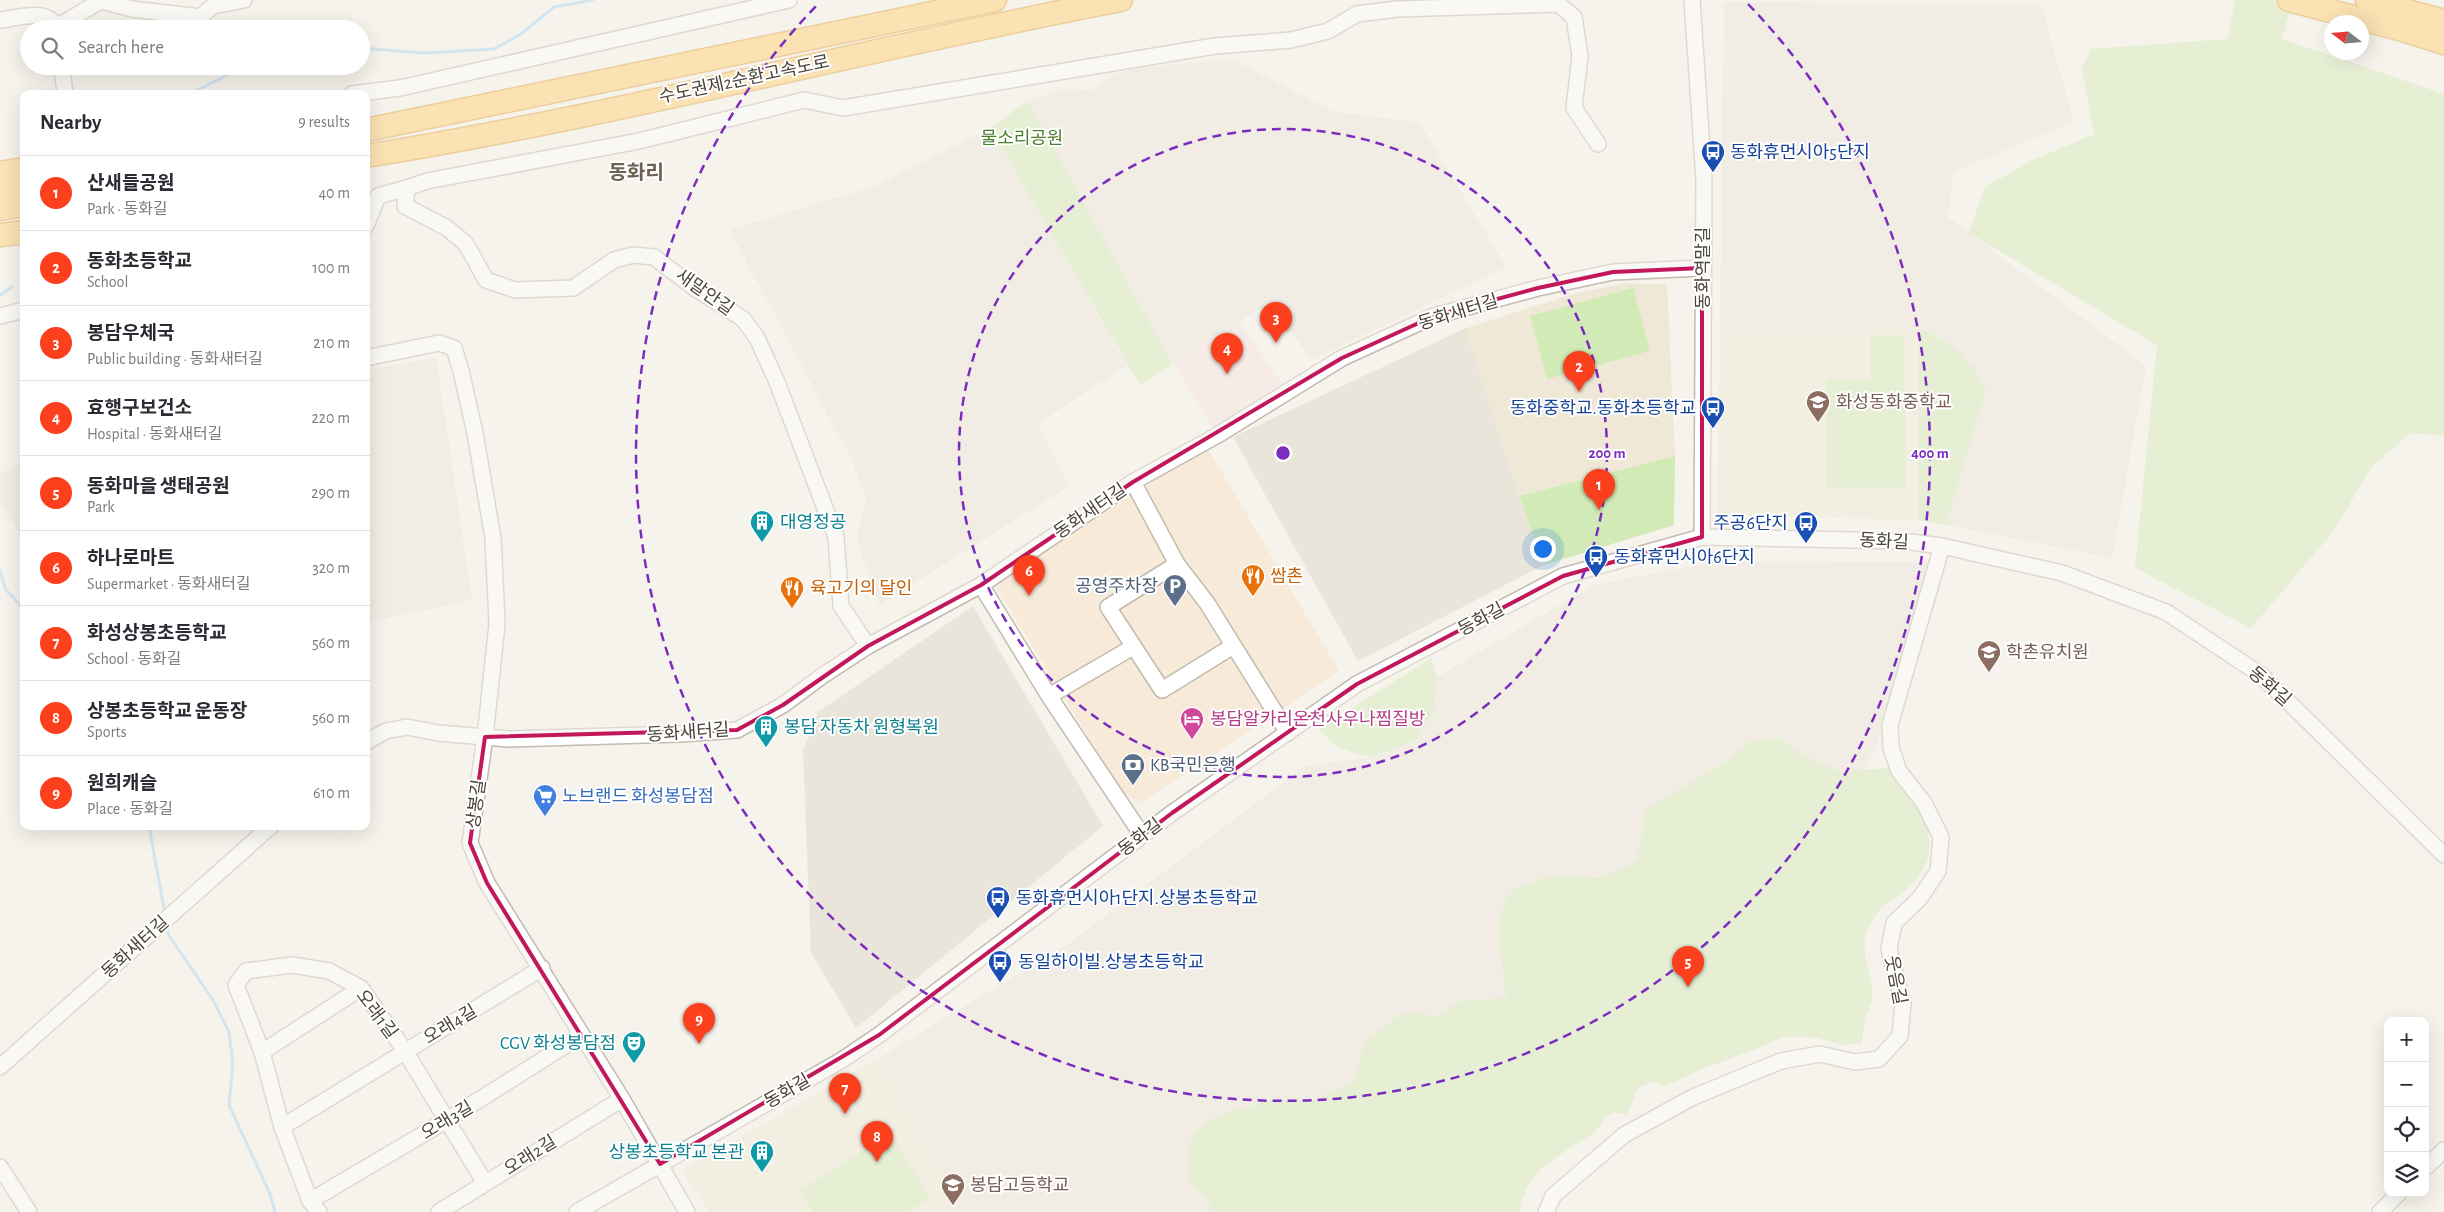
<!DOCTYPE html>
<meta charset="utf-8">
<style>
:root{--surface:#fff;--page:#f7f7f7;--text:#2b2b33;--muted:#7c7c81;--line:#e1e1e2;--accent:#fc3f1d}
body{margin:0;font-family:"Alegreya Sans","Noto Sans KR",sans-serif;background:var(--page);color:var(--text)}
.controls{position:absolute;right:15px;bottom:15px;display:grid;overflow:hidden;border-radius:10px;box-shadow:0 5px 20px #0002}
.controls button{width:45px;height:45px;display:grid;place-items:center;padding:0;border:0;border-bottom:1px solid var(--line);background:var(--surface);color:var(--text);font:25px sans-serif}
.compass{position:absolute;left:2324px;top:15px;width:45px;height:45px;border-radius:50%;background:var(--surface);box-shadow:0 5px 20px #0002;rotate:286deg}
.you{position:absolute;left:1542px;top:548px;width:18px;height:18px;margin:-12px;border:4px solid #fff;border-radius:50%;background:#1a73e8;box-shadow:0 0 0 8px #1a73e833}
.badge{display:grid;place-items:center;width:32px;height:32px;border-radius:50%;background:var(--accent);color:#fff;font-size:16px;font-weight:700}
.pin{position:absolute;translate:-50% -41px;filter:drop-shadow(0 1px 2px #0008)}
.pin::after{content:'';position:absolute;top:26px;width:18px;height:15px;background:inherit;clip-path:polygon(0 0,100% 0,50% 100%)}
.list{margin:0;padding:0;list-style:none}
h2{display:flex;justify-content:space-between;align-items:center;height:65px;margin:0;padding:0 20px;font-size:21px}
h2 small{font-size:16px;font-weight:400;color:var(--muted)}
.list li{display:grid;grid-template-columns:32px 1fr auto;gap:15px;align-items:center;box-sizing:border-box;height:75px;padding:0 20px;border-top:1px solid var(--line)}
.list b{display:block;font-size:19px;white-space:nowrap}
.list p{margin:0;font-size:16px;white-space:nowrap;color:var(--muted)}
.list em{font-size:16px;font-style:normal;color:var(--muted)}
.icon{flex:none;width:28px;height:28px;fill:none;stroke:currentColor;stroke-width:2;stroke-linecap:round;stroke-linejoin:round}
.map{position:relative;flex:none;width:2444px;height:1212px;overflow:hidden}
.search{position:absolute;background:var(--surface);box-shadow:0 5px 20px #0002;left:20px;top:20px;width:350px;height:55px;display:flex;align-items:center;gap:12px;box-sizing:border-box;padding:0 18px;border-radius:28px;color:var(--muted);font-size:19px}
.panel{position:absolute;background:var(--surface);box-shadow:0 5px 20px #0002;left:20px;top:90px;width:350px;height:740px;border-radius:10px}
.map>svg:first-child{display:block}
.residential{fill:#eae5da}
.commercial{fill:#f7ead8}
.education{fill:#efe8d6}
.medical{fill:#f6e3e0}
.green{fill:#d2eab5}
.lines{fill:none;stroke-linecap:round;stroke-linejoin:round}
.stream{stroke:#a9d4f2;stroke-width:3}
.minor-casing{stroke:#c2bbae;stroke-width:18}
.highway-casing{stroke:#e0a43c;stroke-width:25}
.minor{stroke:#fff;stroke-width:15}
.highway{stroke:#ffcf6e;stroke-width:22}
.marked{fill:none;stroke:#c2185b;stroke-width:4;stroke-linejoin:round}
.ring{fill:none;stroke:#7b2cbf;stroke-width:2.5;stroke-dasharray:9 6}
.labels{text-anchor:middle;stroke-width:4;stroke-linejoin:round;paint-order:stroke}
.street-label{font-size:18px;fill:#4b4439;stroke:#fff}
.park-label{font-size:18px;fill:#4a7f2a;stroke:#fff}
.transit-label{font-size:18px;fill:#164399;stroke:#fff;text-anchor:start}
.education-label{font-size:18px;fill:#785e54;stroke:#fff;text-anchor:start}
.culture-label{font-size:18px;fill:#0d838f;stroke:#fff;text-anchor:start}
.food-label{font-size:18px;fill:#c56008;stroke:#fff;text-anchor:start}
.service-label{font-size:18px;fill:#4e5e75;stroke:#fff;text-anchor:end}
.hotel-label{font-size:18px;fill:#b23c85;stroke:#fff;text-anchor:start}
.shop-label{font-size:18px;fill:#366cbe;stroke:#fff;text-anchor:start}
.quarter-label{font-size:20px;font-weight:bold;fill:#6e6250;stroke:#fff}
.centre{fill:#7b2cbf;stroke:#fff;stroke-width:2.5}
.ring-label{font-size:15px;text-anchor:middle;font-weight:bold;fill:#7b2cbf;stroke:#fff;stroke-width:4;stroke-linejoin:round;paint-order:stroke}
</style>
<div class="map">
<svg width="2444" height="1212" viewBox="0 0 2444 1212">
<rect width="100%" height="100%" fill="#f6f3ec"/>
<g class="residential">
<path d="M1724 2 2041 5 2074 122 1953 172 1948 217 2146 366 2112 558 1946 525 1986 390 1968 360 1941 338 1919 329 1720 331Z"/>
<path d="M1231 59 1334 112 1419 122 1506 267 1312 360 1269 303 1172 364 1028 101 1065 89 1092 90 1115 74 1139 68Z"/>
<path d="M990 128 1127 366 1038 423 1069 486 879 605 857 541 866 495 848 453 730 230 876 186Z"/>
<path d="M1466 328 1519 496 1544 565 1358 661 1233 437Z"/>
<path d="M436 357 472 600 371 622 366 632V370Z"/>
<path d="M24 460V543L0 500V474Z"/>
<path d="M1718 561 1930 562 1884 713 1879 739 1864 770 1839 771 1806 756 1779 738 1750 741 1729 760 1646 809 1637 860 1610 874 1588 878 1568 875 1549 876 1530 885 1514 889 1504 902 1498 926 1506 999 1460 1001 1437 1016 1404 1012 1365 1041 1356 1082 1329 1092 1316 1100H1264L1247 1109 1230 1111 1188 1155V1179L1210 1204 1211 1212H963L879 1058 1071 942 1305 766 1372 757 1433 713 1437 677 1594 585Z"/>
<path d="M973 606 1103 826 856 1028 811 953 803 751 818 712Z"/>
</g>
<path class="commercial" d="M1207 447 1339 671 1140 804 1122 791 994 584Z"/>
<g class="education">
<path d="M1623 283 1667 284 1675 456 1519 496 1466 328 1570 295Z"/>
<path d="M1919 329 1918 520 1717 515 1720 331Z"/>
<path d="M879 1058 963 1212H709L682 1170Z"/>
</g>
<path class="medical" d="M1240 322 1282 384 1213 427 1173 363Z"/>
<g class="green">
<path d="M2235 0H2293L2282 39 2444 94V436L2411 433 2372 466 2333 532 2251 628 2135 568 2157 345 1969 233 1985 187 2033 160 2094 134 2082 70 2090 49 2227 39Z"/>
<path d="M1028 101 1172 364 1140 386 990 128Z"/>
<path d="M1633 288 1650 351 1547 379 1530 316Z"/>
<path d="M1919 329C1951 340 1972 360 1986 390L1946 525 1918 520Z"/>
<path d="M1871 336H1904L1906 487 1827 488 1826 379 1871 378Z"/>
<path d="M1675 456 1674 525 1544 565 1519 496Z"/>
<path d="M1431 658 1437 677 1433 713 1417 739 1372 757 1355 754 1335 745 1319 729Z"/>
<path d="M1779 738 1806 756 1839 771 1892 768C1918 804 1951 846 1911 885 1890 905 1877 903 1866 935 1860 957 1875 977 1872 999 1871 1005 1867 1011 1866 1017 1864 1026 1863 1035 1862 1043L1843 1045 1813 1037H1783L1756 1049 1697 1071 1664 1087 1653 1081 1638 1088 1627 1115 1613 1112 1605 1117C1599 1132 1591 1135 1578 1143 1549 1161 1524 1176 1520 1212H1211L1210 1204 1188 1179V1155L1193 1133 1209 1121 1230 1111 1247 1109 1264 1100H1316L1329 1092 1355 1082 1365 1041 1404 1012 1437 1016 1460 1001 1506 998 1498 926 1504 902 1514 889C1527 886 1540 878 1551 876 1563 874 1574 877 1586 878 1604 879 1622 869 1637 860L1646 809 1729 760 1750 741Z"/>
<path d="M891 1134 930 1198 907 1212H813L799 1190Z"/>
</g>
<g class="lines">
<g class="stream">
<path d="M361 48 424 53 494 49 521 34 554 7 593 0"/>
<path d="M189 94 246 66"/>
<path d="M0 295 12 287"/>
<path d="M0 571 6 590 24 609"/>
<path d="M149 826 165 914"/>
<path d="M167 925 168 934 213 1000 229 1032 233 1064 229 1105 270 1194 275 1212"/>
</g>
<g class="minor-casing">
<g id="minor">
<path d="M98 0 132 9 200 17 213 6 244 0"/>
<path d="M1692 0 1704 179 1702 537"/>
<path d="M0 20C19 18 48 7 58 29"/>
<path d="M57 27 102 0"/>
<path d="M62 66 65 94"/>
<path d="M352 94 400 88 789 0"/>
<path d="M407 188 427 181 639 141 804 100 843 108 1215 46 1291 40 1328 31 1357 14 1397 9 1558 4 1574 17 1580 56 1574 108 1598 144"/>
<path d="M366 226 378 196 407 188 405 206 447 228 466 244 486 280 515 290 573 288 614 260 633 255 654 257 696 289 743 319 757 338 777 382 836 537 841 606 868 646"/>
<path d="M0 316 24 310"/>
<path d="M366 358 439 343 454 348 461 371 475 433 493 538 497 624 485 737 470 843 487 883 622 1099 687 1212"/>
<path d="M1133 482 1177 564 1207 603 1288 733"/>
<path d="M1177 564 1108 607 1162 690 1233 646"/>
<path d="M981 585 1049 696 1142 835"/>
<path d="M1049 696 1133 647"/>
<path d="M366 742 386 731 407 727 438 733 509 739 679 734 737 730 783 705 822 676 868 646 981 585 1133 482 1216 436 1342 358 1434 316 1538 288 1613 272 1702 268"/>
<path d="M262 1052 361 988"/>
<path d="M0 1067 271 826"/>
<path d="M282 1127 542 968"/>
<path d="M0 1167 29 1212"/>
<path d="M2425 1168 2444 1150"/>
<path d="M310 1201 447 1120 582 1035"/>
<path d="M319 1212 310 1201 282 1127 262 1052 236 985 246 971 292 965 329 971 361 988 405 1051 485 1183"/>
<path d="M439 1212 622 1099"/>
<path d="M577 1212 842 1060 879 1035 1172 813 1357 684 1563 576 1702 537 1903 541 1942 546 2062 573 2166 612 2261 675 2444 855"/>
<path d="M1546 1212 1553 1196 1624 1135 1693 1097 1781 1061 1820 1054 1855 1062 1879 1059 1900 1036 1903 1004 1889 949 1894 923 1920 898 1938 871 1941 837 1924 803 1899 771 1891 748 1890 725 1942 546"/>
<path d="M2380 1212 2399 1193"/>
</g>
</g>
<g class="highway-casing">
<g id="highway">
<path d="M2289 0 2403 30 2444 43"/>
<path d="M2367 0 2444 21"/>
<path d="M366 130 995 0"/>
<path d="M366 156C620 115 869 48 1121 0"/>
<path d="M0 173 24 169"/>
<path d="M0 190 24 187"/>
<path d="M0 209 24 205"/>
<path d="M0 235 24 232"/>
</g>
</g>
<use href="#minor" class="minor"/>
<use href="#highway" class="highway"/>
</g>
<path d="M0 0H2444V1212H0ZM1702 268V537L1563 576 1357 684 1172 813 879 1035 660 1164 487 883 470 843 485 737 737 730 783 705 868 646 981 585 1133 482 1342 358 1434 316 1538 288 1613 272Z" fill="#f6f3ec" fill-opacity=".55" fill-rule="evenodd"/>
<path class="marked" d="M1702 268V537L1563 576 1357 684 1172 813 879 1035 660 1164 487 883 470 843 485 737 737 730 783 705 868 646 981 585 1133 482 1342 358 1434 316 1538 288 1613 272Z"/>
<g class="ring">
<circle cx="1283" cy="453" r="324"/>
<path d="M1748 4A647 647 0 1 1 818 4"/>
</g>
<defs>
<g id="bus-pin" transform="scale(1.25)"><path d="M0 17L-7.5 6A9.5 9.5 0 1 1 7.5 6Z" fill="#1a4fb4" stroke="#fff"/><path d="M-5-6H5V4H4V6H2V4H-2V6H-4V4H-5ZM-3.5-4V0h7V-4ZM-3.5 1.2v1.5H-2V1.2ZM2 1.2v1.5H3.5V1.2Z" fill="#fff"/></g>
<g id="school-pin" transform="scale(1.25)"><path d="M0 17L-7.5 6A9.5 9.5 0 1 1 7.5 6Z" fill="#8d6e63" stroke="#fff"/><path d="M0-5L7-2L0 1L-7-2ZM-4 1L0 2.5L4 1V4Q0 6-4 4Z" fill="#fff"/></g>
<g id="building-pin" transform="scale(1.25)"><path d="M0 17L-7.5 6A9.5 9.5 0 1 1 7.5 6Z" fill="#0f9aa8" stroke="#fff"/><path d="M-4-6H4V6H1V3H-1V6H-4ZM-2.5-4.3h1.7v1.8h-1.7ZM.8-4.3h1.7v1.8H.8ZM-2.5-1h1.7V.8h-1.7ZM.8-1h1.7V.8H.8Z" fill="#fff"/></g>
<g id="restaurant-pin" transform="scale(1.25)"><path d="M0 17L-7.5 6A9.5 9.5 0 1 1 7.5 6Z" fill="#e8710a" stroke="#fff"/><path d="M-5-6h1v4h1v-4h1v4h1v-4h1v5L-1.5 .5V6h-2V.5L-5-1ZM5-6V6H3V1.5H1.5Q1.5-4 5-6Z" fill="#fff"/></g>
<g id="parking-pin" transform="scale(1.25)"><path d="M0 17L-7.5 6A9.5 9.5 0 1 1 7.5 6Z" fill="#5c6f8a" stroke="#fff"/><path d="M-3.5-5.5H1a3.5 3.5 0 0 1 0 7H-1V5.5H-3.5ZM-1-3.4V-.6H.8a1.4 1.4 0 0 0 0-2.8Z" fill="#fff"/></g>
<g id="hotel-pin" transform="scale(1.25)"><path d="M0 17L-7.5 6A9.5 9.5 0 1 1 7.5 6Z" fill="#d1479c" stroke="#fff"/><path d="M-6-4.5h1.5V1H6V5H4.5V3h-9V5H-6ZM-4 0a1.8 1.8 0 1 1 3.6 0ZM.5 0V-2.5h3Q6-2.5 6 0Z" fill="#fff"/></g>
<g id="bank-pin" transform="scale(1.25)"><path d="M0 17L-7.5 6A9.5 9.5 0 1 1 7.5 6Z" fill="#5c6f8a" stroke="#fff"/><path d="M-6-4H6V4H-6ZM0-2.3a2.3 2.3 0 1 0 0 4.6a2.3 2.3 0 1 0 0-4.6Z" fill="#fff"/></g>
<g id="supermarket-pin" transform="scale(1.25)"><path d="M0 17L-7.5 6A9.5 9.5 0 1 1 7.5 6Z" fill="#3f7fe0" stroke="#fff"/><path d="M-6-5.5h2.5l.6 2H6L4.5 2H-2.5L-4.4-4H-6ZM-1.5 3.2a1.3 1.3 0 1 0 .1 0ZM3 3.2a1.3 1.3 0 1 0 .1 0Z" fill="#fff"/></g>
<g id="theatre-pin" transform="scale(1.25)"><path d="M0 17L-7.5 6A9.5 9.5 0 1 1 7.5 6Z" fill="#0f9aa8" stroke="#fff"/><path d="M-5-5.5Q0-4 5-5.5V0Q5 5 0 6Q-5 5-5 0ZM-3.3-2.5H-1v1.5H-3.3ZM1-2.5H3.3v1.5H1ZM-2.8 1Q0 5.5 2.8 1Z" fill="#fff"/></g>
</defs>
<g fill-rule="evenodd">
<use href="#bus-pin" x="1713" y="152"/>
<use href="#school-pin" x="1818" y="402"/>
<use href="#bus-pin" x="1713" y="408"/>
<use href="#building-pin" x="762" y="522"/>
<use href="#bus-pin" x="1806" y="523"/>
<use href="#bus-pin" x="1596" y="557"/>
<use href="#restaurant-pin" x="1253" y="576"/>
<use href="#parking-pin" x="1175" y="586"/>
<use href="#restaurant-pin" x="792" y="588"/>
<use href="#school-pin" x="1989" y="652"/>
<use href="#hotel-pin" x="1192" y="719"/>
<use href="#building-pin" x="766" y="727"/>
<use href="#bank-pin" x="1133" y="765"/>
<use href="#supermarket-pin" x="545" y="796"/>
<use href="#bus-pin" x="998" y="898"/>
<use href="#bus-pin" x="1000" y="962"/>
<use href="#theatre-pin" x="634" y="1043"/>
<use href="#building-pin" x="762" y="1152"/>
<use href="#school-pin" x="953" y="1185"/>
</g>
<g class="labels">
<g class="street-label">
<text transform="translate(744 79) rotate(-12)" y="6">수도권제2순환고속도로</text>
<text transform="translate(1703 268) rotate(-90)" y="6">동화역말길</text>
<text transform="translate(705 292) rotate(35)" y="6">새말안길</text>
<text transform="translate(1458 312) rotate(-17)" y="6">동화새터길</text>
<text transform="translate(1090 511) rotate(-34)" y="6">동화새터길</text>
<text transform="translate(1884 541) rotate(3)" y="6">동화길</text>
<text transform="translate(1481 619) rotate(-28)" y="6">동화길</text>
<text transform="translate(2270 686) rotate(41)" y="6">동화길</text>
<text transform="translate(688 732) rotate(-4)" y="6">동화새터길</text>
<text transform="translate(476 804) rotate(-82)" y="6">상봉길</text>
<text transform="translate(1140 837) rotate(-37)" y="6">동화길</text>
<text transform="translate(135 947) rotate(-42)" y="6">동화새터길</text>
<text transform="translate(1896 980) rotate(79)" y="6">웃음길</text>
<text transform="translate(377 1014) rotate(53)" y="6">오래1길</text>
<text transform="translate(450 1024) rotate(-31)" y="6">오래4길</text>
<text transform="translate(787 1091) rotate(-30)" y="6">동화길</text>
<text transform="translate(447 1120) rotate(-31)" y="6">오래3길</text>
<text transform="translate(530 1155) rotate(-32)" y="6">오래2길</text>
</g>
<g class="park-label">
<text x="1022" y="144">물소리공원</text>
</g>
<g class="transit-label">
<text x="1730" y="158">동화휴먼시아5단지</text>
<text x="1696" y="414" text-anchor="end">동화중학교.동화초등학교</text>
<text x="1788" y="529" text-anchor="end">주공6단지</text>
<text x="1614" y="563">동화휴먼시아6단지</text>
<text x="1016" y="904">동화휴먼시아1단지.상봉초등학교</text>
<text x="1018" y="968">동일하이빌.상봉초등학교</text>
</g>
<g class="education-label">
<text x="1836" y="408">화성동화중학교</text>
<text x="2006" y="658">학촌유치원</text>
<text x="970" y="1191">봉담고등학교</text>
</g>
<g class="culture-label">
<text x="780" y="528">대영정공</text>
<text x="784" y="733">봉담 자동차 원형복원</text>
<text x="616" y="1049" text-anchor="end">CGV 화성봉담점</text>
<text x="744" y="1158" text-anchor="end">상봉초등학교 본관</text>
</g>
<g class="food-label">
<text x="1270" y="582">쌈촌</text>
<text x="810" y="594">육고기의 달인</text>
</g>
<g class="service-label">
<text x="1158" y="592">공영주차장</text>
<text x="1150" y="771" text-anchor="start">KB국민은행</text>
</g>
<g class="hotel-label">
<text x="1210" y="725">봉담알카리온천사우나찜질방</text>
</g>
<g class="shop-label">
<text x="562" y="802">노브랜드 화성봉담점</text>
</g>
<g class="quarter-label">
<text x="636" y="179">동화리</text>
</g>
</g>
<circle cx="1283" cy="453" r="8" class="centre"/>
<g class="ring-label">
<text x="1607" y="458">200 m</text>
<text x="1930" y="458">400 m</text>
</g>
</svg>
<div class="controls">
<button>+</button>
<button>−</button>
<button><svg class="icon" aria-label="locate" viewBox="0 0 24 24"><circle cx="12" cy="12" r="6"/><path d="M12 2v4M12 18v4M2 12h4M18 12h4"/></svg></button>
<button><svg class="icon" aria-label="layers" viewBox="0 0 24 24"><path d="M12 4l9 5-9 5-9-5zM3 14l9 5 9-5"/></svg></button>
</div>
<svg class="compass" viewBox="-18 -18 36 36"><path d="M0-13l5 13h-10z" fill="#e53935"/><path d="M0 13l5-13h-10z" fill="#7c7c81"/></svg>
<div class="you"></div>
<div class="pin badge" style="left:1599px;top:510px">1</div>
<div class="pin badge" style="left:1579px;top:392px">2</div>
<div class="pin badge" style="left:1276px;top:343px">3</div>
<div class="pin badge" style="left:1227px;top:374px">4</div>
<div class="pin badge" style="left:1688px;top:987px">5</div>
<div class="pin badge" style="left:1029px;top:596px">6</div>
<div class="pin badge" style="left:845px;top:1114px">7</div>
<div class="pin badge" style="left:877px;top:1162px">8</div>
<div class="pin badge" style="left:699px;top:1044px">9</div>
<div class="search"><svg class="icon" aria-label="search" viewBox="0 0 24 24"><circle cx="10" cy="10" r="6"/><path d="M15 15l6 6"/></svg>Search here</div>
<section class="panel">
<h2>Nearby<small>9 results</small></h2>
<ul class="list">
<li><span class="badge">1</span><div><b>산새들공원</b><p>Park · 동화길</p></div><em>40 m</em></li>
<li><span class="badge">2</span><div><b>동화초등학교</b><p>School</p></div><em>100 m</em></li>
<li><span class="badge">3</span><div><b>봉담우체국</b><p>Public building · 동화새터길</p></div><em>210 m</em></li>
<li><span class="badge">4</span><div><b>효행구보건소</b><p>Hospital · 동화새터길</p></div><em>220 m</em></li>
<li><span class="badge">5</span><div><b>동화마을 생태공원</b><p>Park</p></div><em>290 m</em></li>
<li><span class="badge">6</span><div><b>하나로마트</b><p>Supermarket · 동화새터길</p></div><em>320 m</em></li>
<li><span class="badge">7</span><div><b>화성상봉초등학교</b><p>School · 동화길</p></div><em>560 m</em></li>
<li><span class="badge">8</span><div><b>상봉초등학교 운동장</b><p>Sports</p></div><em>560 m</em></li>
<li><span class="badge">9</span><div><b>원희캐슬</b><p>Place · 동화길</p></div><em>610 m</em></li>
</ul>
</section>
</div>
